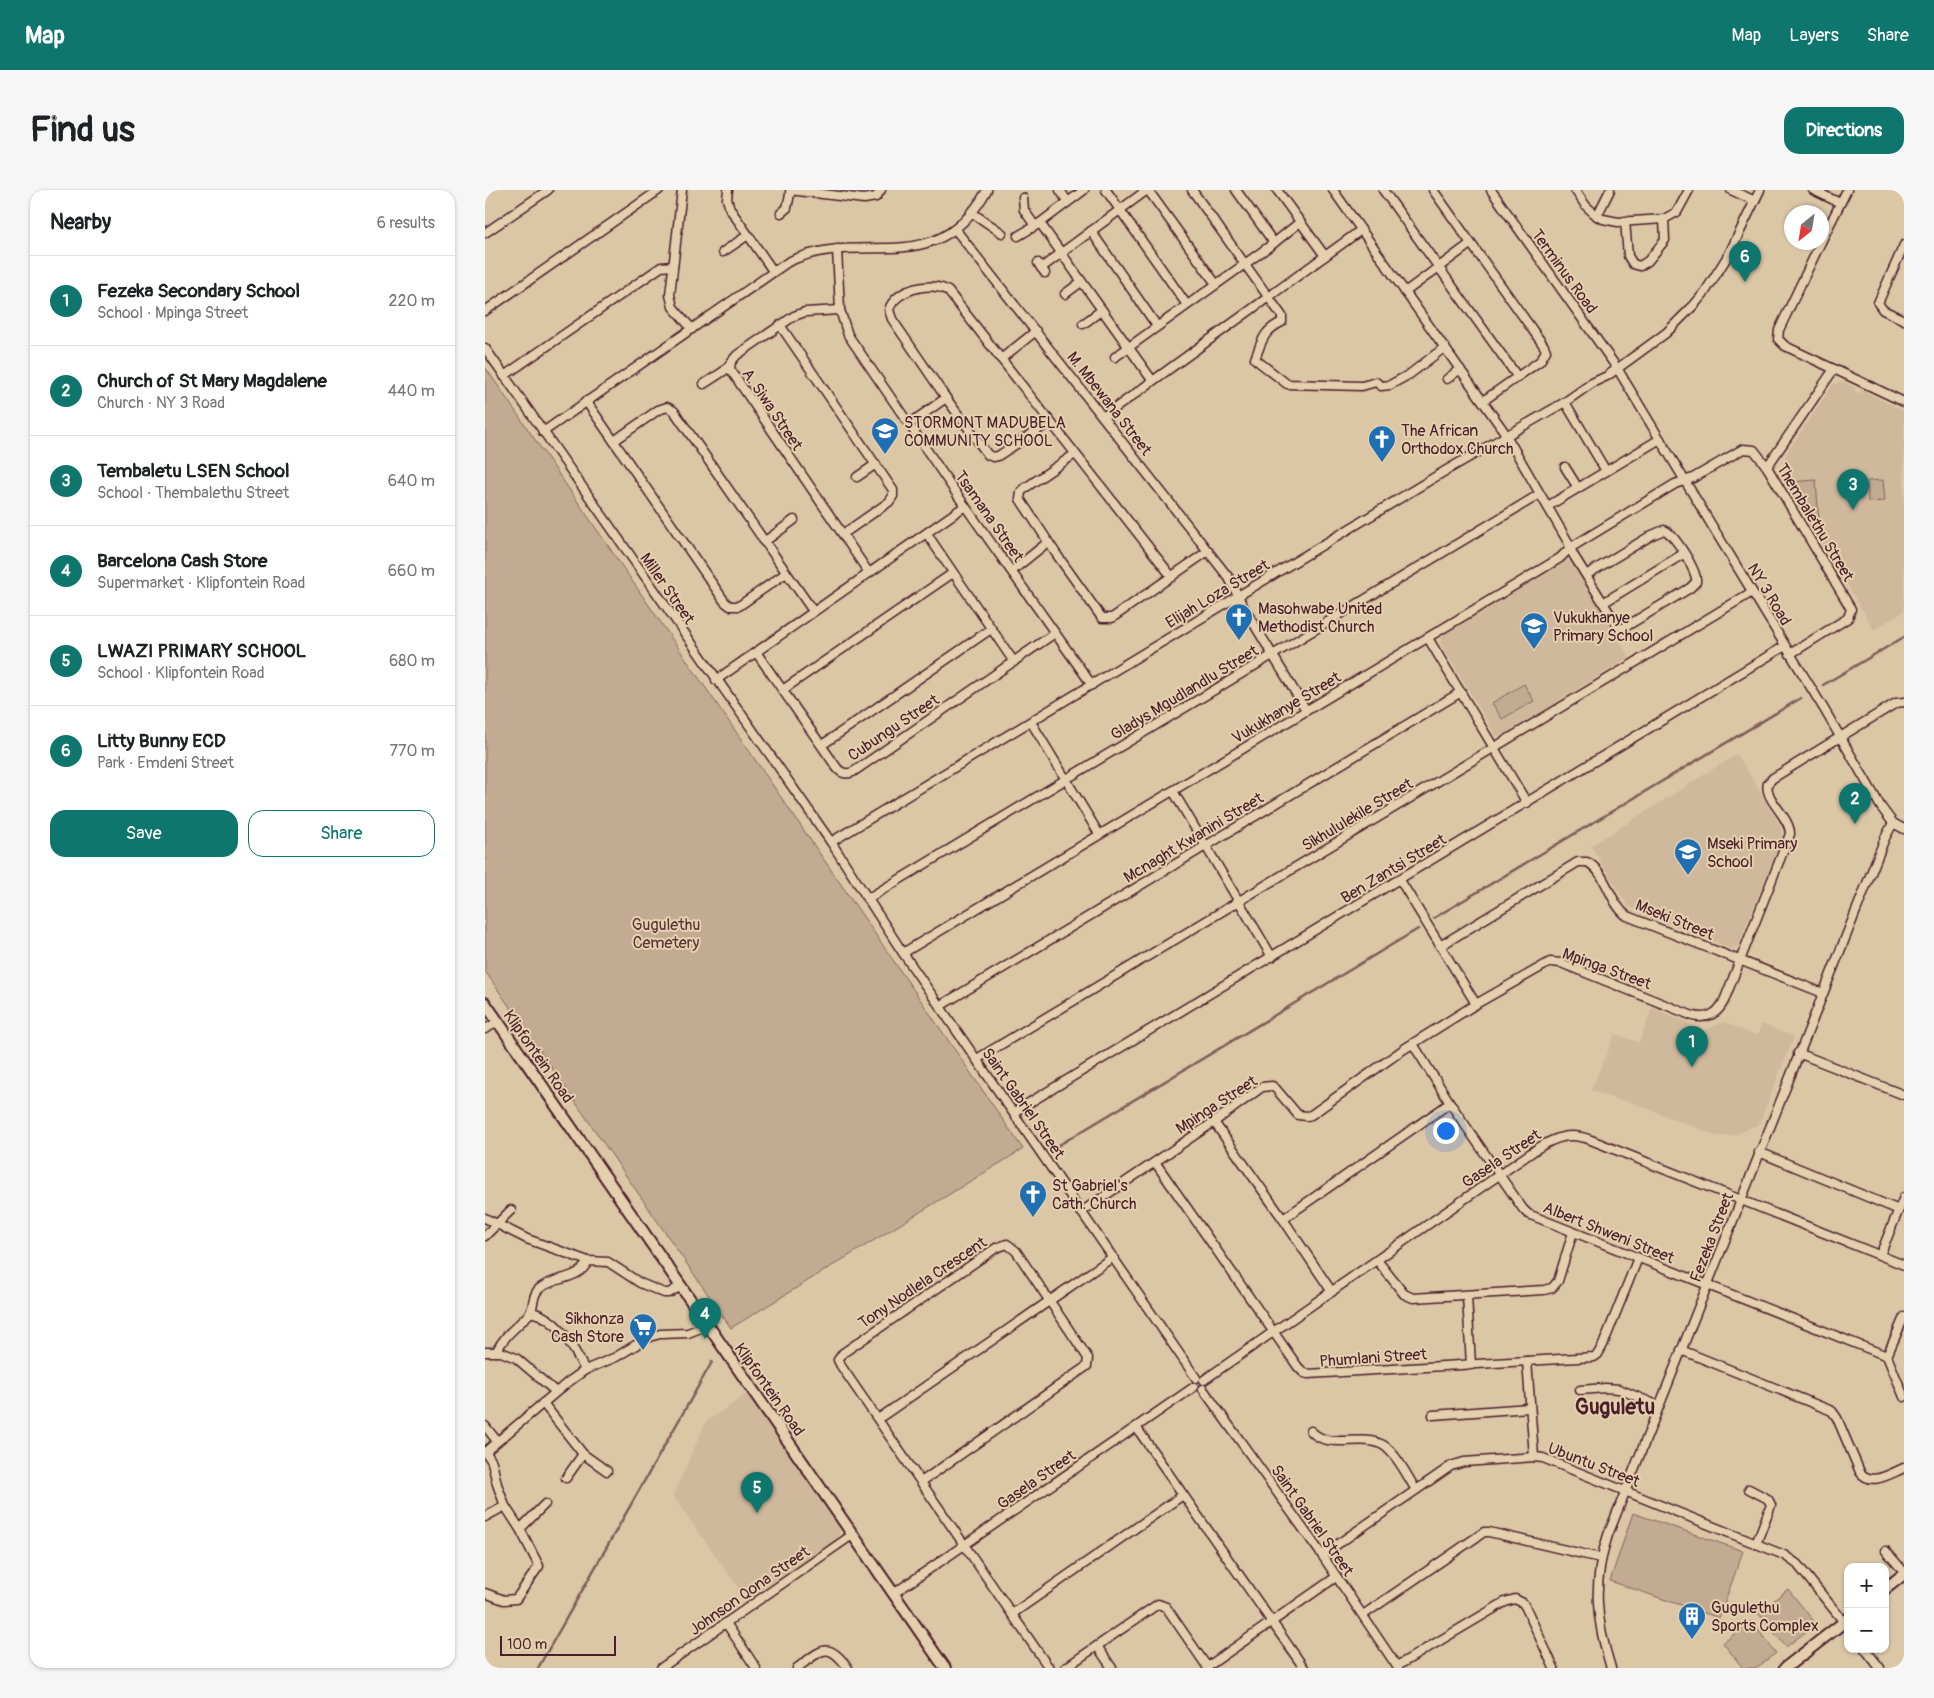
<!DOCTYPE html>
<meta charset="utf-8">
<style>
:root{--surface:#fff;--page:#f6f6f6;--text:#202124;--muted:#757577;--line:#e0e0e0;--accent:#0f766e}
body{margin:0;font-family:Pangolin,sans-serif;background:var(--page);color:var(--text)}
.controls{position:absolute;right:15px;bottom:15px;display:grid;overflow:hidden;border-radius:10px;box-shadow:0 1px 4px #0004}
.controls button{width:45px;height:45px;display:grid;place-items:center;padding:0;border:0;border-bottom:1px solid var(--line);background:var(--surface);color:var(--text);font:25px sans-serif}
.compass{position:absolute;left:1299px;top:15px;width:45px;height:45px;border-radius:50%;background:var(--surface);box-shadow:0 1px 4px #0004;rotate:210deg}
.scale{position:absolute;left:15px;bottom:12px;width:116px;box-sizing:border-box;padding-left:5px;border:2px solid #4a1f2b;border-top:0;font-size:14px;line-height:18px;white-space:nowrap;color:#4a1f2b;-webkit-text-stroke:4px #e4d0ae;paint-order:stroke}
.you{position:absolute;left:960px;top:940px;width:18px;height:18px;margin:-12px;border:4px solid #fff;border-radius:50%;background:#1a73e8;box-shadow:0 0 0 8px #1a73e833}
.badge{display:grid;place-items:center;width:32px;height:32px;border-radius:50%;background:var(--accent);color:#fff;font-size:16px;font-weight:700}
.pin{position:absolute;translate:-50% -41px;filter:drop-shadow(0 1px 2px #0008)}
.pin::after{content:'';position:absolute;top:26px;width:18px;height:15px;background:inherit;clip-path:polygon(0 0,100% 0,50% 100%)}
.list{margin:0;padding:0;list-style:none}
h2{display:flex;justify-content:space-between;align-items:center;height:65px;margin:0;padding:0 20px;font-size:21px}
h2 small{font-size:16px;font-weight:400;color:var(--muted)}
.list li{display:grid;grid-template-columns:32px 1fr auto;gap:15px;align-items:center;box-sizing:border-box;height:90px;padding:0 20px;border-top:1px solid var(--line)}
.list b{display:block;font-size:19px;white-space:nowrap}
.list p{margin:0;font-size:16px;white-space:nowrap;color:var(--muted)}
.list em{font-size:16px;font-style:normal;color:var(--muted)}
.actions{display:flex;gap:10px;padding:15px 20px}
.actions a{flex:1;padding:11px 0;border:1px solid var(--accent);border-radius:15px;text-align:center;font-size:18px;color:var(--accent)}
.actions .main{background:var(--accent);color:#fff}
.map{position:relative;flex:none;width:1419px;height:1478px;overflow:hidden;border-radius:15px}
header{display:flex;align-items:center;gap:30px;box-sizing:border-box;height:70px;padding:0 25px;background:var(--accent);color:#fff}
header strong{font-size:24px}
nav{display:flex;gap:28px;margin-inline-start:auto;font-size:18px}
.intro{display:flex;align-items:center;justify-content:space-between;box-sizing:border-box;height:120px;padding:0 30px}
h1{margin:0;font-size:35px}
.button{padding:12px 22px;border-radius:15px;background:var(--accent);color:#fff;font-size:18px;font-weight:700}
main{display:flex;gap:30px;padding:0 30px}
aside{flex:1;background:var(--surface);border-radius:15px;box-shadow:0 1px 4px #0004}
.map>svg:first-child{display:block}
.built{fill:#cfb89c}
.green{fill:#c3aa92;stroke:#86645e}
.lines{fill:none;stroke-linecap:round;stroke-linejoin:round}
.stream{stroke:#7f5c59;stroke-width:2.5}
.minor-casing{stroke:#4a1f2b;stroke-width:11}
.major-casing{stroke:#4a1f2b;stroke-width:14}
.minor{stroke:#e4d0ae;stroke-width:8}
.major{stroke:#e4d0ae;stroke-width:10}
.labels{text-anchor:middle;stroke-width:4;stroke-linejoin:round;paint-order:stroke}
.street-label{font-size:16px;fill:#4a1f2b;stroke:#e4d0ae}
.poi-label{font-size:16px;fill:#4a1f2b;stroke:#e4d0ae;text-anchor:start}
.park-label{font-size:16px;fill:#5c343a;stroke:#e4d0ae}
.district-label{font-size:21px;font-weight:bold;fill:#4a1f2b;stroke:#e4d0ae}
</style>
<header>
<strong>Map</strong>
<nav><a>Map</a><a>Layers</a><a>Share</a></nav>
</header>
<div class="intro"><h1>Find us</h1><a class="button">Directions</a></div>
<main>
<aside>
<h2>Nearby<small>6 results</small></h2>
<ul class="list">
<li><span class="badge">1</span><div><b>Fezeka Secondary School</b><p>School · Mpinga Street</p></div><em>220 m</em></li>
<li><span class="badge">2</span><div><b>Church of St Mary Magdalene</b><p>Church · NY 3 Road</p></div><em>440 m</em></li>
<li><span class="badge">3</span><div><b>Tembaletu LSEN School</b><p>School · Thembalethu Street</p></div><em>640 m</em></li>
<li><span class="badge">4</span><div><b>Barcelona Cash Store</b><p>Supermarket · Klipfontein Road</p></div><em>660 m</em></li>
<li><span class="badge">5</span><div><b>LWAZI PRIMARY SCHOOL</b><p>School · Klipfontein Road</p></div><em>680 m</em></li>
<li><span class="badge">6</span><div><b>Litty Bunny ECD</b><p>Park · Emdeni Street</p></div><em>770 m</em></li>
</ul>
<div class="actions"><a class="main">Save</a><a>Share</a></div>
</aside>
<div class="map">
<svg width="1419" height="1478" viewBox="0 0 1419 1478">
<rect width="100%" height="100%" fill="#dbc6a6"/>
<filter id="ink" filterUnits="userSpaceOnUse"><feTurbulence type="fractalNoise" baseFrequency=".02" numOctaves="2"/><feDisplacementMap in="SourceGraphic" scale="10" xChannelSelector="R" yChannelSelector="G"/><feConvolveMatrix kernelMatrix="1 2 1 2 8 2 1 2 1" color-interpolation-filters="sRGB"/></filter>
<g filter="url(#ink)">
<g class="built">
<path d="M1359 192 1368 196 1372 204 1378 201 1419 221V421L1389 440 1304 298 1300 269V266L1348 194Z"/>
<path d="M1081 369 1088 373 1144 467 1019 545 1011 546 955 453 958 445Z"/>
<path d="M1252 564 1296 637 1297 648 1253 756 1247 759 1143 716 1106 656Z"/>
<path d="M1167 818 1220 840 1239 832 1272 846 1277 834 1309 847 1274 934 1249 945 1232 946 1144 911 1133 910 1106 900 1130 844 1154 853Z"/>
<path d="M263 1203 355 1339 352 1350 262 1410 188 1306 221 1232Z"/>
</g>
<g class="green">
<path d="M0 177 538 959 246 1138 0 781Z"/>
<path d="M1331 290 1334 332 1329 341 1304 298 1303 292Z"/>
<path d="M1398 290 1400 311 1383 312 1382 291Z"/>
<path d="M1039 494 1049 511 1017 529 1007 513Z"/>
<path d="M1148 1323 1258 1361 1234 1428 1125 1391Z"/>
<path d="M1303 1399 1331 1434 1301 1457 1273 1423Z"/>
<path d="M1266 1431 1291 1463 1271 1478H1258L1238 1453Z"/>
</g>
<g class="lines">
<g class="stream">
<path d="M1338 495 1419 447"/>
<path d="M949 728 1316 508"/>
<path d="M569 958 933 739"/>
<path d="M53 1478 227 1172"/>
</g>
<g class="minor-casing">
<g id="minor">
<path d="M197 0 185 105 188 117 207 139"/>
<path d="M243 0 242 9 245 19 288 81"/>
<path d="M305 0 379 9 391 7 396 0"/>
<path d="M575 0 582 11"/>
<path d="M621 0 702 115"/>
<path d="M663 0 731 94"/>
<path d="M707 0 797 126V132C778 141 777 151 770 169L802 194 877 196 891 192 896 196 905 195 925 184 960 157"/>
<path d="M751 0 789 53"/>
<path d="M792 0 840 66"/>
<path d="M898 0 1032 186"/>
<path d="M948 0 1059 156 1061 161 1055 171 998 211"/>
<path d="M1006 0 1132 178 1232 344 1339 519 1396 617 1408 633 1419 639"/>
<path d="M1090 0 1101 16 1112 26 1118 29 1133 32 1179 29 1192 22 1204 0"/>
<path d="M1246 0 1270 11"/>
<path d="M1328 0 1355 13"/>
<path d="M538 8 539 20 550 36"/>
<path d="M486 22 517 43"/>
<path d="M296 23 302 18 306 0"/>
<path d="M1112 26 1125 0"/>
<path d="M1140 31 1143 66 1148 74 1155 76 1163 71 1180 50 1179 29"/>
<path d="M555 33 667 190"/>
<path d="M470 39 744 388 758 416 821 520"/>
<path d="M606 41 672 136"/>
<path d="M0 43 63 0"/>
<path d="M533 46 555 33 599 0"/>
<path d="M1336 52 1294 140 1293 149 1300 156 1419 212"/>
<path d="M1336 52 1362 0"/>
<path d="M1419 55 1393 113 1398 120 1419 130"/>
<path d="M352 59 355 120 363 145 480 316 607 495"/>
<path d="M238 62 263 45"/>
<path d="M553 73 560 83"/>
<path d="M556 78 662 0"/>
<path d="M920 102 985 54"/>
<path d="M580 104 596 92"/>
<path d="M355 120 320 122 309 126 252 165 246 172 245 179 384 383"/>
<path d="M0 121 174 0"/>
<path d="M598 134 617 120"/>
<path d="M295 135 408 300V306L404 312 358 344"/>
<path d="M0 158 346 652 418 763 711 1188"/>
<path d="M630 167 789 53 815 32"/>
<path d="M516 169 551 141"/>
<path d="M19 186 176 77 188 76"/>
<path d="M962 189 975 179"/>
<path d="M219 194 239 181 244 175"/>
<path d="M101 211 240 412 245 416H254L301 383"/>
<path d="M1080 212 1121 281"/>
<path d="M618 227 876 40"/>
<path d="M565 232 513 266 508 267 503 265 461 208 407 129 404 120C409 100 446 90 463 101L687 387"/>
<path d="M424 234 461 208"/>
<path d="M58 242 303 72C377 36 450 94 502 0"/>
<path d="M129 251 173 220 182 217 189 221 328 421"/>
<path d="M590 264 540 298 536 302 535 309 572 365 617 428H627L723 361"/>
<path d="M1080 277 1093 298"/>
<path d="M1282 277 1349 179"/>
<path d="M372 287 391 274"/>
<path d="M1063 316 1175 249"/>
<path d="M442 344 529 472"/>
<path d="M279 352 309 330"/>
<path d="M527 381 563 352"/>
<path d="M1101 385 1167 345 1179 340C1189 343 1213 382 1211 392L1205 398 1135 440 1089 366 1085 358 1190 294 1208 288 1258 259 1269 260 1282 277 1366 419 1363 428 1305 464"/>
<path d="M1118 413 1198 364"/>
<path d="M943 448 1042 613"/>
<path d="M271 462 352 578C356 583 361 585 368 582L570 443"/>
<path d="M231 490 480 316"/>
<path d="M299 499 468 383"/>
<path d="M546 532 614 644"/>
<path d="M337 555 506 439"/>
<path d="M688 601 787 767"/>
<path d="M346 652 960 281 1080 212 1107 193 1122 186 1151 165 1181 143 1209 115 1220 102 1244 64 1275 0"/>
<path d="M915 690 991 814"/>
<path d="M382 709 1055 304"/>
<path d="M955 756 1093 672H1102C1122 682 1124 713 1142 726L1338 803"/>
<path d="M418 763 1075 368 1085 358 1083 352 1018 240 848 0"/>
<path d="M455 816 976 502"/>
<path d="M0 839 13 832"/>
<path d="M928 854 965 913 1038 1019 1043 1024 1402 1166 1419 1207"/>
<path d="M1313 863 1419 905"/>
<path d="M492 869 1267 402"/>
<path d="M529 922 1300 456"/>
<path d="M729 932 798 1029 847 1102"/>
<path d="M1274 962 1414 1020"/>
<path d="M670 972 813 1177 819 1183 823 1184 1109 1167 1113 1164 1118 1155 1153 1068"/>
<path d="M596 1022 729 932 777 897 787 896 791 899 813 925 822 926 826 925 919 859 991 814 1065 772 1076 773 1208 826C1222 829 1232 825 1239 811L1305 644C1305 626 1278 609 1283 593L1288 588 1411 513 1419 512"/>
<path d="M0 1028 42 1049 103 1071"/>
<path d="M798 1029 965 913"/>
<path d="M0 1046 26 1020"/>
<path d="M1395 1065 1419 1007"/>
<path d="M892 1070 919 1104 928 1108 1059 1100 1067 1098 1073 1091 1088 1042"/>
<path d="M982 1106 986 1175"/>
<path d="M46 1122C74 1128 88 1157 100 1180"/>
<path d="M1196 1160 1347 1221 1352 1228 1375 1282C1386 1297 1406 1283 1419 1278"/>
<path d="M0 1162H16L31 1168 71 1202"/>
<path d="M11 1162C21 1143 31 1138 44 1124 50 1117 46 1106 54 1099 69 1086 94 1091 103 1071L123 1072 155 1093 179 1103H184L196 1096"/>
<path d="M1402 1166 1419 1127"/>
<path d="M1042 1171 1049 1267"/>
<path d="M719 1190 1053 958C1071 947 1085 942 1106 950L1419 1075"/>
<path d="M718 1199 837 1365 913 1478"/>
<path d="M1095 1200 1121 1198 1134 1199 1174 1216"/>
<path d="M58 1213 98 1264 122 1281"/>
<path d="M948 1225 1044 1218"/>
<path d="M393 1229 628 1067"/>
<path d="M0 1236 12 1251"/>
<path d="M651 1237 819 1478"/>
<path d="M826 1241C844 1261 877 1243 898 1255 911 1263 923 1287 931 1300"/>
<path d="M0 1262 82 1193 100 1180 131 1167 164 1147 175 1144 203 1143 223 1135"/>
<path d="M81 1288 98 1264"/>
<path d="M436 1292 602 1176 603 1168 531 1061 522 1054 511 1058 358 1163 353 1170 356 1176 562 1475 565 1478"/>
<path d="M1264 1299 1283 1309 1286 1315 1271 1354"/>
<path d="M0 1327 20 1316"/>
<path d="M35 1339 60 1314"/>
<path d="M1401 1361 1419 1382"/>
<path d="M837 1365 966 1276 979 1272 1049 1267 1058 1268 1299 1365 1312 1374 1363 1437"/>
<path d="M0 1403 19 1410 31 1409 54 1376 35 1339 20 1316 12 1294 7 1272 1 1262"/>
<path d="M408 1404 709 1197"/>
<path d="M527 1424 698 1305"/>
<path d="M878 1425 999 1342H1004L1115 1368"/>
<path d="M241 1433 271 1478"/>
<path d="M612 1456 627 1478"/>
<path d="M1380 1459 1395 1478"/>
<path d="M912 1476 1020 1412 1030 1409 1038 1413 1041 1418 1069 1478"/>
<path d="M722 1477 851 1387"/>
<path d="M176 1478 367 1345"/>
<path d="M312 1478C336 1461 342 1449 363 1478"/>
<path d="M580 1478 673 1414 681 1417 723 1478"/>
<path d="M1126 1478C1111 1431 1107 1393 1123 1345L1400 648 1408 633"/>
</g>
</g>
<g class="major-casing">
<g id="major">
<path d="M0 813 460 1478"/>
<path d="M1400 1399 1419 1384"/>
<path d="M1300 1478 1363 1429"/>
</g>
</g>
<use href="#minor" class="minor"/>
<use href="#major" class="major"/>
</g>
</g>
<defs>
<g id="school-pin" transform="scale(1.4375)"><path d="M0 17L-7.5 6A9.5 9.5 0 1 1 7.5 6Z" fill="#1f6fb2" stroke="#e4d0ae"/><path d="M0-5L7-2L0 1L-7-2ZM-4 1L0 2.5L4 1V4Q0 6-4 4Z" fill="#fff"/></g>
<g id="church-pin" transform="scale(1.4375)"><path d="M0 17L-7.5 6A9.5 9.5 0 1 1 7.5 6Z" fill="#1f6fb2" stroke="#e4d0ae"/><path d="M-1.2-6h2.4v3.5h3.3v2.4h-3.3V6h-2.4V-.1h-3.3v-2.4h3.3Z" fill="#fff"/></g>
<g id="supermarket-pin" transform="scale(1.4375)"><path d="M0 17L-7.5 6A9.5 9.5 0 1 1 7.5 6Z" fill="#1f6fb2" stroke="#e4d0ae"/><path d="M-6-5.5h2.5l.6 2H6L4.5 2H-2.5L-4.4-4H-6ZM-1.5 3.2a1.3 1.3 0 1 0 .1 0ZM3 3.2a1.3 1.3 0 1 0 .1 0Z" fill="#fff"/></g>
<g id="building-pin" transform="scale(1.4375)"><path d="M0 17L-7.5 6A9.5 9.5 0 1 1 7.5 6Z" fill="#1f6fb2" stroke="#e4d0ae"/><path d="M-4-6H4V6H1V3H-1V6H-4ZM-2.5-4.3h1.7v1.8h-1.7ZM.8-4.3h1.7v1.8H.8ZM-2.5-1h1.7V.8h-1.7ZM.8-1h1.7V.8H.8Z" fill="#fff"/></g>
</defs>
<g fill-rule="evenodd">
<use href="#school-pin" x="400" y="241"/>
<use href="#church-pin" x="897" y="249"/>
<use href="#church-pin" x="754" y="427"/>
<use href="#school-pin" x="1049" y="436"/>
<use href="#school-pin" x="1203" y="662"/>
<use href="#church-pin" x="548" y="1004"/>
<use href="#supermarket-pin" x="158" y="1137"/>
<use href="#building-pin" x="1207" y="1426"/>
</g>
<g class="labels">
<g class="street-label">
<text transform="translate(1080 81) rotate(54)" y="6">Terminus Road</text>
<text transform="translate(625 213) rotate(52)" y="6">M. Mbewana Street</text>
<text transform="translate(288 219) rotate(56)" y="6">A. Siwa Street</text>
<text transform="translate(505 326) rotate(55)" y="6">Tsamana Street</text>
<text transform="translate(1331 332) rotate(59)" y="6">Thembalethu Street</text>
<text transform="translate(183 398) rotate(55)" y="6">Miller Street</text>
<text transform="translate(732 403) rotate(-31)" y="6">Elijah Loza Street</text>
<text transform="translate(1285 404) rotate(59)" y="6">NY 3 Road</text>
<text transform="translate(699 502) rotate(-31)" y="6">Gladys Mgudlandlu Street</text>
<text transform="translate(801 517) rotate(-31)" y="6">Vukukhanye Street</text>
<text transform="translate(408 537) rotate(-34)" y="6">Cubungu Street</text>
<text transform="translate(872 624) rotate(-31)" y="6">Sikhululekile Street</text>
<text transform="translate(708 647) rotate(-31)" y="6">Mcnaght Kwanini Street</text>
<text transform="translate(908 678) rotate(-31)" y="6">Ben Zantsi Street</text>
<text transform="translate(1190 729) rotate(22)" y="6">Mseki Street</text>
<text transform="translate(1122 778) rotate(20)" y="6">Mpinga Street</text>
<text transform="translate(54 866) rotate(55)" y="6">Klipfontein Road</text>
<text transform="translate(539 913) rotate(55)" y="6">Saint Gabriel Street</text>
<text transform="translate(731 914) rotate(-33)" y="6">Mpinga Street</text>
<text transform="translate(1016 968) rotate(-34)" y="6">Gasela Street</text>
<text transform="translate(1124 1042) rotate(22)" y="6">Albert Shweni Street</text>
<text transform="translate(1226 1047) rotate(-69)" y="6">Fezeka Street</text>
<text transform="translate(437 1092) rotate(-34)" y="6">Tony Nodlela Crescent</text>
<text transform="translate(888 1167) rotate(-4)" y="6">Phumlani Street</text>
<text transform="translate(285 1199) rotate(55)" y="6">Klipfontein Road</text>
<text transform="translate(1109 1274) rotate(21)" y="6">Ubuntu Street</text>
<text transform="translate(551 1289) rotate(-35)" y="6">Gasela Street</text>
<text transform="translate(828 1330) rotate(55)" y="6">Saint Gabriel Street</text>
<text transform="translate(264 1400) rotate(-35)" y="6">Johnson Qona Street</text>
</g>
<g class="poi-label">
<text x="419" y="238">STORMONT MADUBELA<tspan x="419" dy="18">COMMUNITY SCHOOL</tspan></text>
<text x="916" y="246">The African<tspan x="916" dy="18">Orthodox Church</tspan></text>
<text x="773" y="424">Masohwabe United<tspan x="773" dy="18">Methodist Church</tspan></text>
<text x="1068" y="433">Vukukhanye<tspan x="1068" dy="18">Primary School</tspan></text>
<text x="1222" y="659">Mseki Primary<tspan x="1222" dy="18">School</tspan></text>
<text x="567" y="1001">St Gabriel's<tspan x="567" dy="18">Cath. Church</tspan></text>
<text x="139" y="1134" text-anchor="end">Sikhonza<tspan x="139" dy="18">Cash Store</tspan></text>
<text x="1226" y="1423">Gugulethu<tspan x="1226" dy="18">Sports Complex</tspan></text>
</g>
<g class="park-label">
<text x="181" y="740">Gugulethu<tspan x="181" dy="18">Cemetery</tspan></text>
</g>
<g class="district-label">
<text x="1130" y="1224">Guguletu</text>
</g>
</g>
</svg>
<div class="controls">
<button>+</button>
<button>−</button>
</div>
<svg class="compass" viewBox="-18 -18 36 36"><path d="M0-13l5 13h-10z" fill="#e53935"/><path d="M0 13l5-13h-10z" fill="#757577"/></svg>
<div class="scale">100 m</div>
<div class="you"></div>
<div class="pin badge" style="left:1207px;top:877px">1</div>
<div class="pin badge" style="left:1370px;top:634px">2</div>
<div class="pin badge" style="left:1368px;top:320px">3</div>
<div class="pin badge" style="left:220px;top:1149px">4</div>
<div class="pin badge" style="left:272px;top:1323px">5</div>
<div class="pin badge" style="left:1260px;top:92px">6</div>
</div>
</main>
